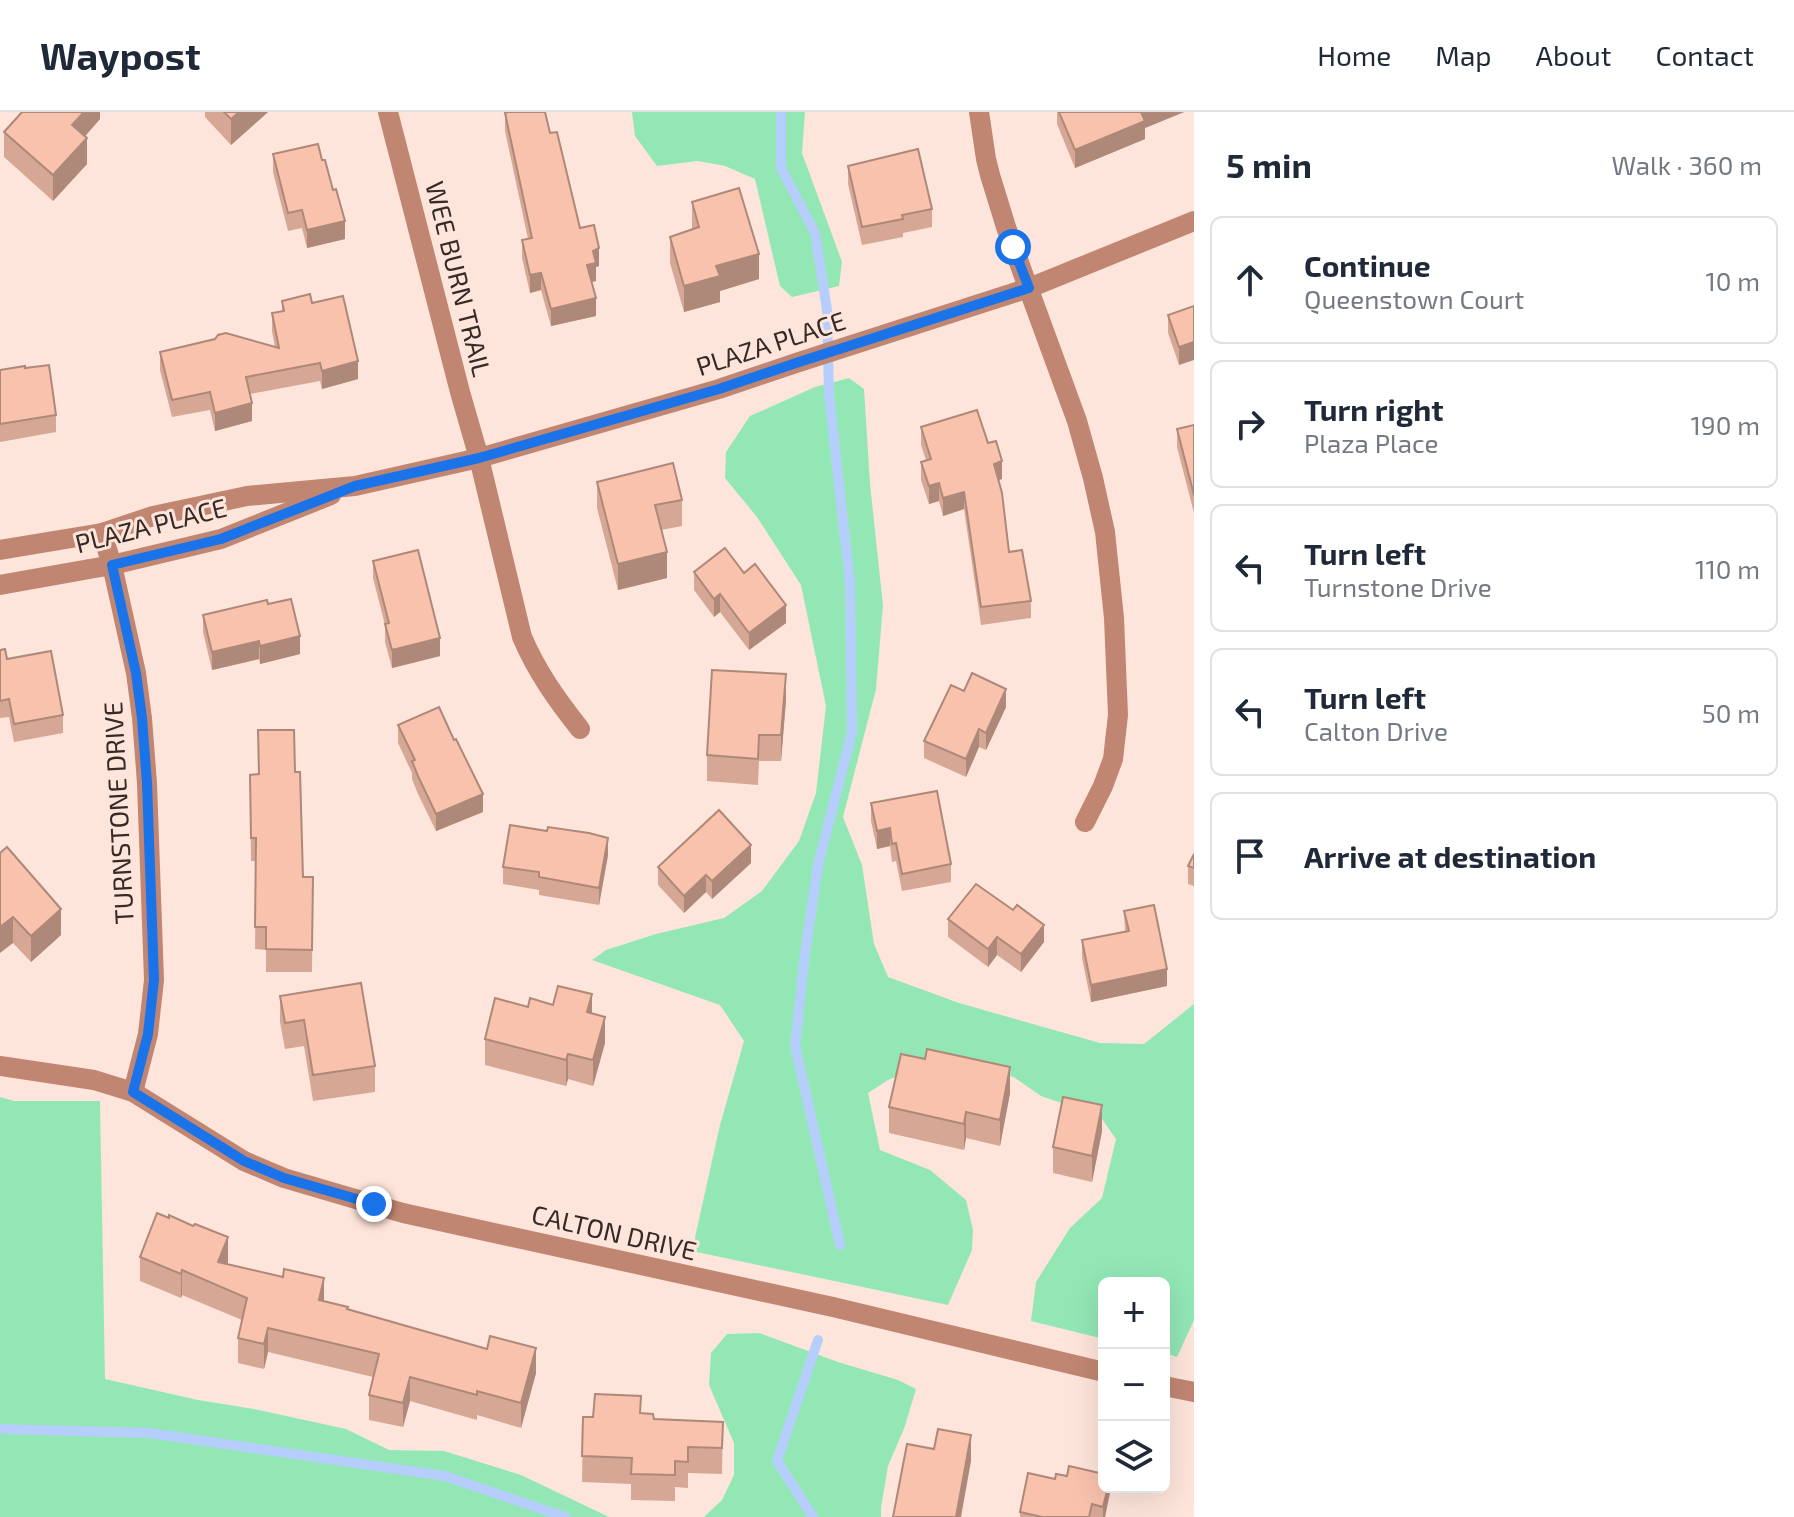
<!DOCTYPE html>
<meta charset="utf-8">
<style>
:root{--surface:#fff;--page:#f6f6f7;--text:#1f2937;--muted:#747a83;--line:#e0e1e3}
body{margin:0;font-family:"Exo 2",sans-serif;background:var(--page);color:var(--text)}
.controls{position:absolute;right:24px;bottom:24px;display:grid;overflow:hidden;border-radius:12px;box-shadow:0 8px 32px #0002}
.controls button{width:72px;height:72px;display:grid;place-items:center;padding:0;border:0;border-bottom:2px solid var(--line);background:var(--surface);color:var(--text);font:40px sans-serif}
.stop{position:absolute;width:24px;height:24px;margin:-18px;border:6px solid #1a73e8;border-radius:50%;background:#fff}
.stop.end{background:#1a73e8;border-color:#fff;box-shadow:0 2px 8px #0008}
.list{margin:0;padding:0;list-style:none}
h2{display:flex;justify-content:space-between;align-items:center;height:104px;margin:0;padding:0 32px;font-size:34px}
h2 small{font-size:26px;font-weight:400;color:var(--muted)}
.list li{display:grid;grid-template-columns:52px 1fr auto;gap:24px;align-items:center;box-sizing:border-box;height:128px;margin:0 16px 16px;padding:0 16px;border:2px solid var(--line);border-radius:12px}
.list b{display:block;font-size:30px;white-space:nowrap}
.list p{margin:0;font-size:26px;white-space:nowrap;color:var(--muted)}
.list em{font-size:26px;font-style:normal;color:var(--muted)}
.icon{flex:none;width:44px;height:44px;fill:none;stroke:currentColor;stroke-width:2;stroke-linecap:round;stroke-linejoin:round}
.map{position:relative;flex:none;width:1194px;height:1405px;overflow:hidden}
header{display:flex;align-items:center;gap:48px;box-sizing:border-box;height:112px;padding:0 40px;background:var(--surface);border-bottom:2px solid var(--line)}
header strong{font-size:38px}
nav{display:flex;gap:44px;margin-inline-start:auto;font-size:28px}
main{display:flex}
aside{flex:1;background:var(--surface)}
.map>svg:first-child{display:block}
.green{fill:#92e7b5}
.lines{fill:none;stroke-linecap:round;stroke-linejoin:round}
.stream{stroke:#b6cefc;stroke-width:10}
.minor{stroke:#c18672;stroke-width:20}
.wall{fill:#d6a795}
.shaded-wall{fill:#ae8879}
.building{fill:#f9c2ad;stroke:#ae8879;stroke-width:2}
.route{stroke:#1a73e8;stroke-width:10}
.labels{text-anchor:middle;stroke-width:6;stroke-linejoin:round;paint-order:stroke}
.street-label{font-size:26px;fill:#362a26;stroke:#fee5db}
</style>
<header>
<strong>Waypost</strong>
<nav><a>Home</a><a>Map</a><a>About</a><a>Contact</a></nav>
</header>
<main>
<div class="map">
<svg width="1194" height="1405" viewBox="0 0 1194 1405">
<rect width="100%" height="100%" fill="#fee5db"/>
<g class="green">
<path d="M632 0H805L802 41 842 150 839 174 792 185 780 174 755 67 725 54 698 49 657 54 635 24Z"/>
<path d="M849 266 864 277 870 372 883 493 876 577 843 705 862 753 874 832 888 865 959 891 1100 931 1144 932 1194 892V1208L1177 1245 1164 1241V1171H1104V1227L1031 1209 1036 1170 1070 1116 1102 1086 1116 1027 1100 1004 1041 984 1014 965 933 950 888 968 868 981 880 1038 930 1058 966 1088 973 1118 972 1138 948 1193 692 1139 720 1013 744 929 720 893 592 848 606 838 656 822 724 806 762 779 799 729 816 681 826 594 801 473 757 405 725 366 726 340 750 304 815 275Z"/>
<path d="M0 985 14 989H100L105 1267 198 1288 254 1297 346 1317 389 1338 444 1339 521 1363 609 1405H0Z"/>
<path d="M759 1221 838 1250 898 1268 916 1277 905 1314 888 1354 881 1396V1405H704L722 1388 734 1363V1331L709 1273 711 1241 727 1222Z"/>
</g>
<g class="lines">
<g class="stream">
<path d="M781 0V56L815 121 827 198 829 283 850 471 852 620 818 753 805 841 795 934 840 1133"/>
<path d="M0 1317 149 1321 445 1364 565 1405"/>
<path d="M813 1405 777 1349 818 1228"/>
</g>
<g class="minor">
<path d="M388 0 460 280 479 346 522 525C537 560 557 588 580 617"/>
<path d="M979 0 986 47 990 63 1006 115 1077 309 1093 366 1105 420 1114 506 1118 603 1113 647 1103 674 1085 710"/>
<path d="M102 421 112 453 136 561 142 606 147 671 154 868 148 922 133 980"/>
<path d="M0 438 102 421 153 404 247 384 355 374 479 346 719 277 796 251 1029 176 1194 109"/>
<path d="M0 473 112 453 221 427 331 383"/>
<path d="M0 954 94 968 133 980 244 1049 284 1066 403 1101 833 1195 1104 1260"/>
<path d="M1164 1274 1194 1280"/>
</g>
</g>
<g class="wall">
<path d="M100 0V7L85 24 87 52 53 89 4 45V20Z"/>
<path d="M205 0H268L231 33 205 5Z"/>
<path d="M1057 0H1184L1145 16V27L1075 56 1057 12Z"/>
<path d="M505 1 550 21 580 116 599 154 596 155V169L591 170 596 204 551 214 541 178 530 181 522 146V128L528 127 505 19Z"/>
<path d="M273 42 345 127 307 136 302 116 288 119 273 60Z"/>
<path d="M848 54 932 97V115L903 121V125L862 133 848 72Z"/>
<path d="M692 90 759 167 720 179V190L684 200 670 151V125L692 117Z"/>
<path d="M282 189 312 191 358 267 322 277 320 269 250 282 252 309 215 319 210 298 172 305 160 258V240L275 235 272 219V201L282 199Z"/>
<path d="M1194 194 1179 253 1168 221V203Z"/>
<path d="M25 256 56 303V320L0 330V258Z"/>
<path d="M1194 313V401L1177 335V317Z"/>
<path d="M921 315 988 331 1002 367 999 368 1009 440 1031 489V506L981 513 964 397 943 404 939 389 929 392 921 368V350L926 348 921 333Z"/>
<path d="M597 370 682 388V414L661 418 667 466 618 478 597 396Z"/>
<path d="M373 449 440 544 392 556 385 530V513L373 466Z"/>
<path d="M694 460 744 461 786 511 749 538 720 500 714 505 694 478Z"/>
<path d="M268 492 300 542 260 552 259 547 212 558 203 520V503Z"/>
<path d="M0 538 7 547 63 603V621L14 630 9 605 0 606Z"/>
<path d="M964 579 1006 595 986 638 979 635 966 665 924 646V629Z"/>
<path d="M786 588 781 649H759L758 673 707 669V643Z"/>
<path d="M398 613 483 700 436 719 418 682 412 667V661L398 631Z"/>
<path d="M295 660 303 765H313L312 860H266V838L255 837 256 749H251L250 663Z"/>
<path d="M871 691 951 752V770L902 779 896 749 892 750 890 734 877 737 871 709Z"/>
<path d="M0 741 61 823 31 850 13 831Z"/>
<path d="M1194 742V774L1188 772V754Z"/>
<path d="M608 743 599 793 539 783V778L503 772V755Z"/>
<path d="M751 751 712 787 706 780 684 801 658 773V755Z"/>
<path d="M1124 799 1167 874 1091 890 1082 846V828L1125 819Z"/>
<path d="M948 807 1044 830 1021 860 997 843 988 855 948 825Z"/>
<path d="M280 884 375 954V980L313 989 304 934 285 937 280 910Z"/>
<path d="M528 895 592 901 605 931 593 974 568 967 566 974 485 953V927Z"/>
<path d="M1010 981 1000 1034 966 1026 964 1038 889 1021V995Z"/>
<path d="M1102 1019 1092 1070 1053 1061V1035Z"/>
<path d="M140 1145 228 1150 227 1152 324 1189 536 1261 521 1316 477 1303V1308L410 1289 403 1315 369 1308V1283L373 1265 268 1240 264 1257 238 1251V1226L242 1208 182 1183 181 1186 140 1169Z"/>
<path d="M641 1301 654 1307 723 1310 722 1362 688 1361V1376L675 1375V1389L631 1388V1372L582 1370 583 1305Z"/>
<path d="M1055 1367 1110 1375 1105 1405H1020V1400Z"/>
</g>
<g class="shaded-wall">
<path d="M84 0H100V7L72 39V13Z"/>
<path d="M239 0H268L231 33V7Z"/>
<path d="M1141 0H1184L1145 16V27L1075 56V38Z"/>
<path d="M87 26V52L53 89V63Z"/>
<path d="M345 109V127L307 136V118Z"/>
<path d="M599 136V154L596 155V169L587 171V153L593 139Z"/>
<path d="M759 142V167L720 179V190L684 200V174L716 154Z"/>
<path d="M541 161V178L530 181V163Z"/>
<path d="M596 186V204L551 214V197Z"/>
<path d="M1194 230V248L1179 253V235Z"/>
<path d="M358 249V267L322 277V259Z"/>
<path d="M252 291V309L215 319V301Z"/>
<path d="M1002 349V367L994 369V352Z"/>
<path d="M939 371V389L929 392V374Z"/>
<path d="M964 380V397L943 404V386Z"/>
<path d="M667 440V466L618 478V452Z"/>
<path d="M720 482V500L714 505V487Z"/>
<path d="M786 493V511L749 538V521Z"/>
<path d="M300 524V542L260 552V534Z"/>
<path d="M440 526V544L392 556V538Z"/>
<path d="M259 529V547L212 558V540Z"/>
<path d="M786 562V588L781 649V623Z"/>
<path d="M1006 577V595L986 638V621Z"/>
<path d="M979 617V635L966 665V647Z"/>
<path d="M483 682V700L436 719V702Z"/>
<path d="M890 716V734L877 737V719Z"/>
<path d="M608 726V743L599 793V776Z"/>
<path d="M751 733V751L712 787V769Z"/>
<path d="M706 763V780L684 801V784Z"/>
<path d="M61 797V823L31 850V824Z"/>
<path d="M13 805V831L0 841V815Z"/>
<path d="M1044 813V830L1021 860V842Z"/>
<path d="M997 825V843L988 855V837Z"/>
<path d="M1167 857V874L1091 890V873Z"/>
<path d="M592 882V908L587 900Z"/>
<path d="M605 905V931L593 974V948Z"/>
<path d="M568 942V967L566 974V948Z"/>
<path d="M1010 955V981L1000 1034V1008Z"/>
<path d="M1102 993V1019L1092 1070V1044Z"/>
<path d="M966 1000V1026L964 1038V1012Z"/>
<path d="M228 1125V1150L218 1175V1150Z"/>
<path d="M182 1158V1183L181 1186V1162Z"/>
<path d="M324 1166V1190L319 1188Z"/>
<path d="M268 1216V1240L264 1257V1232Z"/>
<path d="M536 1236V1261L521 1316V1291Z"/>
<path d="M410 1265V1289L403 1315V1291Z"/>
<path d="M971 1323V1349L961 1405H956Z"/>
<path d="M1108 1375H1110V1381L1105 1405H1103V1395Z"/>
</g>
<g class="building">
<path d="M22 0H84L72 13 87 26 53 63 4 20Z"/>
<path d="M224 0H239L231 7Z"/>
<path d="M508 0H545L550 21 557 20 580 116 594 113 599 136 593 139 596 151 587 153 596 186 551 197 541 161 530 163 522 128 532 126 505 1Z"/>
<path d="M1059 0H1141L1145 9 1075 38Z"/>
<path d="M318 32 322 48H325L333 78 336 77 345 109 307 118 302 98 288 101 273 42Z"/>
<path d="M918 37 932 97 902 103 903 107 862 115 848 54Z"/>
<path d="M739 76 759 142 716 154 720 164 684 174 670 125 699 115 692 90Z"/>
<path d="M310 182 312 191 343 184 358 249 322 259 320 251 246 265 252 291 215 301 210 280 172 288 160 240 215 227 218 223 226 221 279 236 272 201 284 199 282 189Z"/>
<path d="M1194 194V230L1179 235 1168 203Z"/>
<path d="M49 253 56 303 0 312V258L25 254V256Z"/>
<path d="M977 298 988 331 996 329 1002 349 994 352 1002 381 1009 440 1022 438 1031 489 981 495 964 380 943 386 939 371 929 374 921 350 931 347 921 315Z"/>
<path d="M1194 313V383L1177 317Z"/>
<path d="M673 351 682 388 655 393 667 440 618 452 597 370Z"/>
<path d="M725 436 744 461 755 452 786 493 749 521 720 482 714 487 694 460Z"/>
<path d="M418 438 440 526 392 538 385 512 389 511 373 449Z"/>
<path d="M291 487 300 524 260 534 259 529 212 540 203 503 267 488 268 492Z"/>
<path d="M5 537 7 547 51 539 63 603 14 612 9 587 0 589V538Z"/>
<path d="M712 558 786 562 781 623H759L758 647 707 643Z"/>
<path d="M972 561 1006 577 986 621 979 617 966 647 924 629 951 573 964 579Z"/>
<path d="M439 595 454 628 456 627 483 682 436 702 418 664 412 649 415 648 398 613Z"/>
<path d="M258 618H294L295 660H300L303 765H313L312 838 266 837V815H255L256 726H251L250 663 259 662Z"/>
<path d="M937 679 951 752 902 762 896 731 892 732 890 716 877 719 871 691Z"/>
<path d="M719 698 751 733 712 769 706 763 684 784 658 755Z"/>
<path d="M510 713 547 719 548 715 589 721 608 726 599 776 539 765V760L503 755Z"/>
<path d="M7 735 61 797 31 824 13 805 0 815V741Z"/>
<path d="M1194 742V756L1188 754Z"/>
<path d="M976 772 1013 798 1017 793 1044 813 1021 842 997 825 988 837 948 807Z"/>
<path d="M1154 793 1167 857 1091 873 1082 828 1129 819 1124 799Z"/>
<path d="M361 871 375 954 313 963 304 908 285 911 280 884Z"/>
<path d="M558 874 592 882 587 900 605 905 593 948 568 942 566 948 485 927 495 886 528 895 530 886 553 893Z"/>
<path d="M927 937 1010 955 1000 1008 966 1000 964 1012 889 995 901 942 925 947Z"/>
<path d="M1063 985 1102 993 1092 1044 1053 1035Z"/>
<path d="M157 1101 169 1106V1103L193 1114 195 1112 228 1125 218 1150 283 1165 284 1157 324 1166 319 1188 348 1195 347 1197 487 1237 490 1224 536 1236 521 1291 477 1279V1283L410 1265 403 1291 369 1283 379 1242 268 1216 264 1232 238 1226 247 1186 182 1158 181 1162 140 1145Z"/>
<path d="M595 1282 641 1284 640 1301 653 1302 654 1307 723 1310 722 1336 688 1335V1350L675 1349V1363L631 1362 632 1346 582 1344 583 1305H593Z"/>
<path d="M938 1317 971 1323 956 1405H893L907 1332 934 1337Z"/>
<path d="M1069 1354 1104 1362V1375H1108L1103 1395 1092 1392 1089 1405H1042L1020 1400 1028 1361 1055 1367 1056 1362 1067 1364Z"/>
</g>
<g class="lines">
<path class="route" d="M374 1092 284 1066 244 1049 133 980 148 922 154 868 147 671 142 606 136 561 112 453 221 427 355 374 479 346 719 277 796 251 1029 176 1013 135"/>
</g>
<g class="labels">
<g class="street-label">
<text transform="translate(458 167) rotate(76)" y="9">WEE BURN TRAIL</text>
<text transform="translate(771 232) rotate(-18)" y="9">PLAZA PLACE</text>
<text transform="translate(151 414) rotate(-14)" y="9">PLAZA PLACE</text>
<text transform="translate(119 701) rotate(-93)" y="9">TURNSTONE DRIVE</text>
<text transform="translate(614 1121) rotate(13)" y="9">CALTON DRIVE</text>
</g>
</g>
</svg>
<div class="controls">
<button>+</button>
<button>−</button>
<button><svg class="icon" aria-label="layers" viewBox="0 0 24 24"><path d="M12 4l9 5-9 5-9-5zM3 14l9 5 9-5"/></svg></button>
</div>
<div class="stop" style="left:1013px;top:135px"></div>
<div class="stop end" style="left:374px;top:1092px"></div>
</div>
<aside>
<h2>5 min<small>Walk · 360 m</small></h2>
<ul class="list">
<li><svg class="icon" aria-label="ahead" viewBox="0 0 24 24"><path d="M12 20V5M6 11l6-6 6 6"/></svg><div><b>Continue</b><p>Queenstown Court</p></div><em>10 m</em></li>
<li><svg class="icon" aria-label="right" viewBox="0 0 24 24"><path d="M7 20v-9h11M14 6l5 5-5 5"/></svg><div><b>Turn right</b><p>Plaza Place</p></div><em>190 m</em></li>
<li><svg class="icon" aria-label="left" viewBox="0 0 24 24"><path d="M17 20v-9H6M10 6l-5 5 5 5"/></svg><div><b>Turn left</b><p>Turnstone Drive</p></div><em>110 m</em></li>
<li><svg class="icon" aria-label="left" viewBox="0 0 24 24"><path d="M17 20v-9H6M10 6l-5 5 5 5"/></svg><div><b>Turn left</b><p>Calton Drive</p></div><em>50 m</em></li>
<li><svg class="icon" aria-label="arrive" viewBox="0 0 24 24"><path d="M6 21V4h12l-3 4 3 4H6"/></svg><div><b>Arrive at destination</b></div></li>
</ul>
</aside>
</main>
